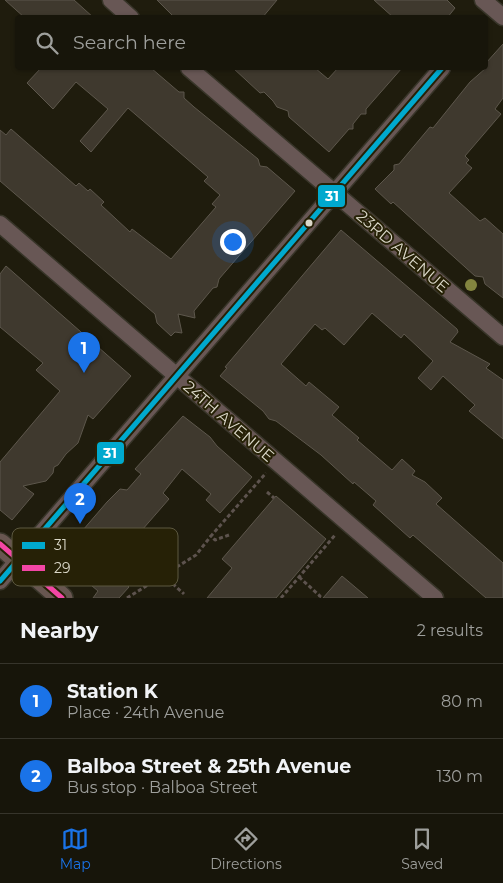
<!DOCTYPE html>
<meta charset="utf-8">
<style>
:root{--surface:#17150a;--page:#201e13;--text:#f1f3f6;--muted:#9e9f9c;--line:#36342b;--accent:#1a73e8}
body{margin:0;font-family:Montserrat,sans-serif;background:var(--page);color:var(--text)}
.you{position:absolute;left:232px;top:241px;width:18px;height:18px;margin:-12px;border:4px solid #fff;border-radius:50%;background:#1a73e8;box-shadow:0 0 0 8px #1a73e833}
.badge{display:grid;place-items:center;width:32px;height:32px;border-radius:50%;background:var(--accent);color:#fff;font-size:16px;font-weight:700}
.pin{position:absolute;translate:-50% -41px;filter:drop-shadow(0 1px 2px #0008)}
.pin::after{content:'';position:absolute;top:26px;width:18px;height:15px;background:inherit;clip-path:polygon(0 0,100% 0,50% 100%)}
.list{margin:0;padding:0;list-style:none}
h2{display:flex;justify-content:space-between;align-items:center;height:65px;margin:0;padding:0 20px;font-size:21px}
h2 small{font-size:16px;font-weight:400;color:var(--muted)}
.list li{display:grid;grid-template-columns:32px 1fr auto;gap:15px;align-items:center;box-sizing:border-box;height:75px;padding:0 20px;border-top:1px solid var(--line)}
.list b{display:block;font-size:19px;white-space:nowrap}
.list p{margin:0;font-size:16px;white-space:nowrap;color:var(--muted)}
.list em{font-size:16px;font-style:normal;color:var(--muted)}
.icon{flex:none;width:28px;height:28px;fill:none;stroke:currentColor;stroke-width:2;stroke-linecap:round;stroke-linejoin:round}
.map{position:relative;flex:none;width:503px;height:598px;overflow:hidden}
.search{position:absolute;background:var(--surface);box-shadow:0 1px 4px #0004;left:15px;right:15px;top:15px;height:55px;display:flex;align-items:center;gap:12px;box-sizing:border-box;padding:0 18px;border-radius:5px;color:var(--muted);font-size:19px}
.sheet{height:215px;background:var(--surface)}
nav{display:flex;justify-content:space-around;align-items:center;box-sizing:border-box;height:70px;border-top:1px solid var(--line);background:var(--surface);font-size:14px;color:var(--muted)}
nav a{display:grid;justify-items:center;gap:2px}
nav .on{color:var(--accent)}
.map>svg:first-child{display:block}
.building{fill:#3f392e;stroke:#5d574c}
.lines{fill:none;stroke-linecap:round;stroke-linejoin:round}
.minor-casing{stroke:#383529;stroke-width:19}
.major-casing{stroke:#383529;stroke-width:24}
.path{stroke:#5d534e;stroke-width:3;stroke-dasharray:4 2.5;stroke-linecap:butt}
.minor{stroke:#685755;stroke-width:16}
.major{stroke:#685650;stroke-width:21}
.bus-1-casing{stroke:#262106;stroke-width:9}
.bus-2-casing{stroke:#262106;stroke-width:9}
.bus-1{stroke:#00a9ce;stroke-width:5}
.bus-2{stroke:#f346a5;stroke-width:5}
.tree{fill:#83853f}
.bus-dot{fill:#dbd8c9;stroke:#262106;stroke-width:2}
.labels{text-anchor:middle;stroke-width:4;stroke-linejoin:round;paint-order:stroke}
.street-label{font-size:16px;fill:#dbd8c9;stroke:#262106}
.key{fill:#262106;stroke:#5c5840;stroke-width:1}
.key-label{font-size:14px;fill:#dbd8c9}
.line-badge{stroke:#262106;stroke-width:2}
.badge-label{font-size:14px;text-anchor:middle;font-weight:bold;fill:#fff}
</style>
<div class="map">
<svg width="503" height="598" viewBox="0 0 503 598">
<rect width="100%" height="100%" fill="#1f1c0d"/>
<g class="building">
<path d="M5 0H74L94 18H25Z"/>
<path d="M157 0H277L262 18H175Z"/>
<path d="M374 0H447L455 8 447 18H394Z"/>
<path d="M503 44V98L495 109 501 114 465 156 469 160 466 163 472 168 449 193 480 221 485 218 503 234V298L485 284 483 277 475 276 393 202 391 204 375 189 394 170V165L399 164 430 127 433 128 470 82 486 68V63Z"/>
<path d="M41 68H151L179 92H184V98L194 107 258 159 260 166 267 167 295 191 219 279 217 287 213 288 194 311 195 318 178 314 182 333 175 332 171 336 157 323 155 314 0 181V130L6 135 11 129 76 186 79 183 88 191 90 189 104 202 101 205 130 232 132 229 171 259 216 207 212 204 220 195 204 181 208 177 128 108 91 152 80 141 108 109 76 82 53 109 27 83Z"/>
<path d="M233 68H315L328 79 338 68H402L366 109V114H361L353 124V129H349L329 152 289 117 288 111 277 107 273 101 264 92 260 93Z"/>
<path d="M341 230 457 329 458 332 450 342 490 364 486 368 503 380V439L469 411 475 405 443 376 431 390 418 378 433 361 404 334 401 338 372 313 344 345 325 328 322 330 315 324 281 364 306 386 309 382 339 407 332 415 359 438 357 440 392 470 402 459 415 471 412 475 425 482 442 498 436 504 503 563V598H486L413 535 410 538 373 505 376 501 354 482 353 484 321 455 276 421 269 419 263 411 220 376 227 368 225 367Z"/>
<path d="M6 266 131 376 93 419 88 415 78 443 66 454 58 465 54 467 53 473 46 481 23 486 34 494 12 520 0 510V462L60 391 36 370 43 363 0 327V274Z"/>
<path d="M183 416 210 437 217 446 252 477 220 513 206 500 211 494 182 469 163 493 169 499 142 530 162 548 146 567 142 564 126 584 129 587 119 598H93L98 591 59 558 107 502 120 489 127 490 141 474 135 469Z"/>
<path d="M276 496 326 539 276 598H207L232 568 222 559Z"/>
<path d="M342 576 368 598H323Z"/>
</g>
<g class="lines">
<g class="minor-casing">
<g id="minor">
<path d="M111 0 131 18"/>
<path d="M483 0 503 17"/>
<path d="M189 68 503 337"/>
<path d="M0 224 435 598"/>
<path d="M0 581 442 68"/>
</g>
</g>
<g class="major-casing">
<path id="major" d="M0 544 62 598"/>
</g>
<g class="path">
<path d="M267 492 274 498"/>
<path d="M229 535 215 540 211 536 266 473"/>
<path d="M163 575 184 594"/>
<path d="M299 577 320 596 319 598"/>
<path d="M127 598 196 555 211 536"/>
<path d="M281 598 336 534"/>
</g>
<use href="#minor" class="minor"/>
<use href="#major" class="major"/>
<g class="bus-1-casing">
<path id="bus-1" d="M0 581 442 68"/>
</g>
<g class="bus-2-casing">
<path id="bus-2" d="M0 544 62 598"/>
</g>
<use href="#bus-1" class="bus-1"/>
<use href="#bus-2" class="bus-2"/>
</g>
<circle class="tree" cx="471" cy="285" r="6"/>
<circle class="bus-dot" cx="309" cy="223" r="4.5"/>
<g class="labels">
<g class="street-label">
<text transform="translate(403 251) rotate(41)" y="6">23RD AVENUE</text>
<text transform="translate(229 421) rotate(41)" y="6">24TH AVENUE</text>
</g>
</g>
<rect x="12" y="528" width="166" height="58" rx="8" class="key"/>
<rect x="22" y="542" width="23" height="7" fill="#00a9ce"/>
<rect x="22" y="565" width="23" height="6" fill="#f346a5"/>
<g class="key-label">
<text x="54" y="550">31</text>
<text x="54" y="573">29</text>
</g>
<g class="line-badge">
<rect x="317" y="184" width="29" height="24" rx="5" fill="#00a9ce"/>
<rect x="96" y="441" width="29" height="24" rx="5" fill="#00a9ce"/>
</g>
<g class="badge-label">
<text x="332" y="201">31</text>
<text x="110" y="458">31</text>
</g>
</svg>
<div class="you"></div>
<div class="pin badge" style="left:84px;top:373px">1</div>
<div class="pin badge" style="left:80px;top:524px">2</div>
<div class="search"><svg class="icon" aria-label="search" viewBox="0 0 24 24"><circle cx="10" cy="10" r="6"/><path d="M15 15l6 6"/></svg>Search here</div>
</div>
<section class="sheet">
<h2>Nearby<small>2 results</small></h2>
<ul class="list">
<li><span class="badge">1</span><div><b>Station K</b><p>Place · 24th Avenue</p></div><em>80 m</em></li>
<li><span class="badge">2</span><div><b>Balboa Street &amp; 25th Avenue</b><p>Bus stop · Balboa Street</p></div><em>130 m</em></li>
</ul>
</section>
<nav>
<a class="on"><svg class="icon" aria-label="map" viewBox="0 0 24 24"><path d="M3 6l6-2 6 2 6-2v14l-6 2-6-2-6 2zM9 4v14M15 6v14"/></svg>Map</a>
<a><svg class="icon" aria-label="directions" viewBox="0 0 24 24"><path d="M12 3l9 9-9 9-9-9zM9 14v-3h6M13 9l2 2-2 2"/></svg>Directions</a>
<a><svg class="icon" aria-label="saved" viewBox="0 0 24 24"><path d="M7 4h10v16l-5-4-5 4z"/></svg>Saved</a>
</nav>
